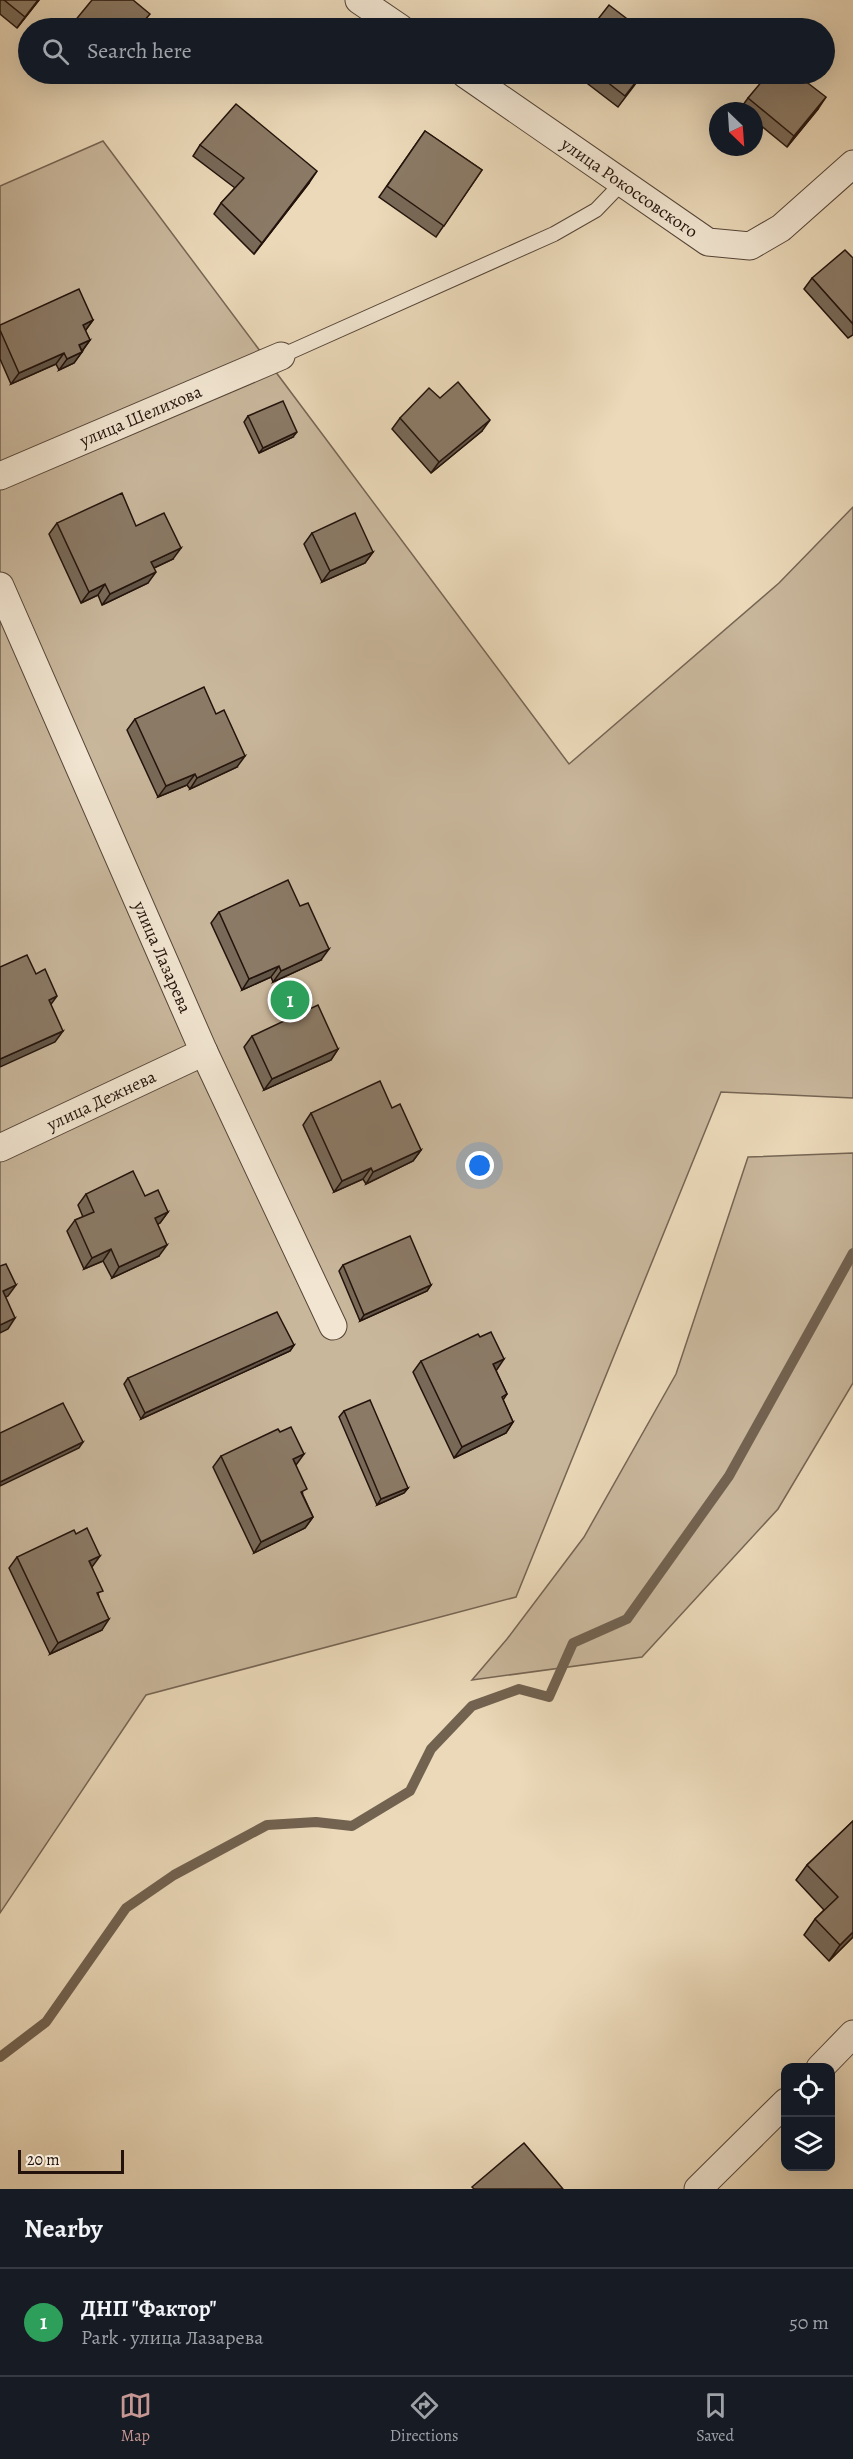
<!DOCTYPE html>
<meta charset="utf-8">
<style>
:root{--surface:#171b24;--page:#242831;--text:#f1f3f6;--muted:#9ea1a6;--line:#363941;--accent:#c59692}
body{margin:0;font-family:Alegreya,serif;background:var(--page);color:var(--text)}
.controls{position:absolute;right:18px;bottom:18px;display:grid;overflow:hidden;border-radius:12px;box-shadow:0 6px 24px #0002}
.controls button{width:54px;height:54px;display:grid;place-items:center;padding:0;border:0;border-bottom:2px solid var(--line);background:var(--surface);color:var(--text);font:30px sans-serif}
.compass{position:absolute;left:709px;top:102px;width:54px;height:54px;border-radius:50%;background:var(--surface);box-shadow:0 6px 24px #0002;rotate:155deg}
.scale{position:absolute;left:18px;bottom:15px;width:106px;box-sizing:border-box;padding-left:6px;border:3px solid #23130c;border-top:0;font-size:16px;line-height:21px;white-space:nowrap;color:#23130c;-webkit-text-stroke:4px #f2e6d2;paint-order:stroke}
.you{position:absolute;left:480px;top:1166px;width:21px;height:21px;margin:-15px;border:4px solid #fff;border-radius:50%;background:#1a73e8;box-shadow:0 0 0 9px #1a73e833}
.badge{display:grid;place-items:center;width:39px;height:39px;border-radius:50%;background:var(--accent);color:#fff;font-size:20px;font-weight:700}
.pin{position:absolute;translate:-50% -50%;border:3px solid #fff;box-shadow:0 2px 6px #0006}
.list{margin:0;padding:0;list-style:none}
h2{display:flex;justify-content:space-between;align-items:center;height:78px;margin:0;padding:0 24px;font-size:26px}
h2 small{font-size:20px;font-weight:400;color:var(--muted)}
.list li{display:grid;grid-template-columns:39px 1fr auto;gap:18px;align-items:center;box-sizing:border-box;height:108px;padding:0 24px;border-top:2px solid var(--line)}
.list b{display:block;font-size:22px;white-space:nowrap}
.list p{margin:0;font-size:20px;white-space:nowrap;color:var(--muted)}
.list em{font-size:20px;font-style:normal;color:var(--muted)}
.icon{flex:none;width:33px;height:33px;fill:none;stroke:currentColor;stroke-width:2;stroke-linecap:round;stroke-linejoin:round}
.map{position:relative;flex:none;width:853px;height:2189px;overflow:hidden}
.search{position:absolute;background:var(--surface);box-shadow:0 6px 24px #0002;left:18px;right:18px;top:18px;height:66px;display:flex;align-items:center;gap:15px;box-sizing:border-box;padding:0 21px;border-radius:33px;color:var(--muted);font-size:22px}
.sheet{height:186px;background:var(--surface)}
nav{display:flex;justify-content:space-around;align-items:center;box-sizing:border-box;height:84px;border-top:2px solid var(--line);background:var(--surface);font-size:16px;color:var(--muted)}
nav a{display:grid;justify-items:center;gap:3px}
nav .on{color:var(--accent)}
.map>svg:first-child{display:block}
.green{fill:#c9b79c;stroke:#766554;stroke-width:1.5}
.lines{fill:none;stroke-linecap:round;stroke-linejoin:round}
.stream{stroke:#726250;stroke-width:10}
.service-casing{stroke:#554437;stroke-width:16}
.minor-casing{stroke:#554437;stroke-width:29}
.service{stroke:#f2e6d2;stroke-width:14}
.minor{stroke:#f2e6d2;stroke-width:27}
.wall{fill:#786958;stroke:#23130c;stroke-width:1.5}
.shaded-wall{fill:#615547;stroke:#23130c;stroke-width:1.5}
.building{fill:#8b7a66;stroke:#23130c;stroke-width:1.5}
.labels{text-anchor:middle;stroke-width:5;stroke-linejoin:round;paint-order:stroke}
.street-label{font-size:18px;fill:#23130c;stroke:#f2e6d2}
</style>
<div class="map">
<svg width="853" height="2189" viewBox="0 0 853 2189">
<rect width="100%" height="100%" fill="#ebd9b9"/>
<filter id="stains"><feTurbulence type="fractalNoise" baseFrequency=".00333" numOctaves="4"/><feColorMatrix values="0 0 0 0 .2 0 0 0 0 .09 0 0 0 0 .02 0 0 0 .5 -.17"/></filter>
<radialGradient id="worn" r=".72"><stop offset=".6" stop-color="#630" stop-opacity="0"/><stop offset="1" stop-color="#630" stop-opacity=".3"/></radialGradient>
<g class="green">
<path d="M103 141 569 764 779 583 853 507V1098L721 1092 516 1597 146 1695 0 1913V186Z"/>
<path d="M853 1153V1383L778 1509 642 1657 472 1680 507 1639 584 1537 676 1374 748 1157Z"/>
</g>
<g class="lines">
<path class="stream" d="M0 2057 46 2022 126 1908 174 1875 267 1825 316 1822 352 1826 410 1791 431 1749 472 1706 519 1689 549 1697 573 1643 627 1619 729 1476 853 1253"/>
<g class="service-casing">
<path id="service" d="M281 356 554 234 596 210 622 183"/>
</g>
<g class="minor-casing">
<g id="minor">
<path d="M359 0 400 28"/>
<path id="s1" d="M465 74 708 242 750 246 781 228 853 164"/>
<path id="s2" d="M0 476 281 356"/>
<path id="s3" d="M0 586 204 1052 333 1326"/>
<path id="s4" d="M0 1148 204 1052"/>
<path d="M820 2068 853 2034"/>
<path d="M698 2189 786 2102"/>
</g>
</g>
<use href="#service" class="service"/>
<use href="#minor" class="minor"/>
</g>
<g class="wall">
<path d="M0 0H39L17 28 0 14Z"/>
<path d="M575 74H643L618 107Z"/>
<path d="M748 98 818 109 787 147 754 120V111H742L740 109Z"/>
<path d="M425 131 482 170 436 237 379 197Z"/>
<path d="M200 145 309 183 254 254 214 214 221 203 235 188 193 156Z"/>
<path d="M853 258V335L848 338 804 289 812 278Z"/>
<path d="M93 320 85 331 90 340 74 363 59 370 56 364 11 384 0 359V325Z"/>
<path d="M440 398 482 431 431 473 392 429 400 418Z"/>
<path d="M248 416 293 437 259 453 244 422Z"/>
<path d="M57 523 136 526 173 559 154 568 148 583 102 605 98 595 81 603 49 534Z"/>
<path d="M312 533 373 552 365 563 322 582 304 544Z"/>
<path d="M135 719 237 767 190 789 187 785 158 797 127 730Z"/>
<path d="M219 912 321 960 273 982 271 977 242 990 211 923Z"/>
<path d="M252 1036 338 1049 331 1060 264 1090 244 1047Z"/>
<path d="M392 1108 421 1150 413 1161 366 1184 363 1179 334 1192 303 1125 311 1113Z"/>
<path d="M86 1194 145 1196 168 1212 160 1223 158 1224 159 1256 112 1278 103 1261 84 1269 67 1231 75 1220 83 1217 78 1205Z"/>
<path d="M343 1265 431 1285 427 1291 360 1321 339 1271Z"/>
<path d="M294 1345 290 1351 141 1419 124 1384 128 1378Z"/>
<path d="M421 1361 496 1371 507 1394 503 1400 513 1422 506 1433 454 1458 413 1372Z"/>
<path d="M344 1411 408 1488 404 1493 377 1505 339 1417Z"/>
<path d="M221 1456 296 1465 303 1495 313 1517 305 1528 254 1553 213 1467Z"/>
<path d="M17 1557 92 1567 99 1597 102 1630 50 1654 9 1568Z"/>
<path d="M853 1821V1937L829 1961 804 1935 815 1919 824 1910 796 1880 807 1865Z"/>
</g>
<g class="shaded-wall">
<path d="M38 0H39L17 28 25 17Z"/>
<path d="M826 97 818 109 787 147 794 136Z"/>
<path d="M317 171 309 183 254 254 262 243Z"/>
<path d="M93 320 85 331 83 325Z"/>
<path d="M90 340 82 351 79 345Z"/>
<path d="M82 352 74 363 59 370 67 359Z"/>
<path d="M64 353 56 364 11 384 19 373Z"/>
<path d="M490 420 482 431 431 473 439 462Z"/>
<path d="M297 432 293 437 259 453 263 448Z"/>
<path d="M181 548 173 559 143 573 151 562Z"/>
<path d="M373 552 365 563 322 582 330 571Z"/>
<path d="M156 572 148 583 102 605 110 594Z"/>
<path d="M105 584 98 595 81 603 89 592Z"/>
<path d="M245 756 237 767 190 789 197 778Z"/>
<path d="M195 774 187 785 158 797 166 786Z"/>
<path d="M329 949 321 960 273 982 281 971Z"/>
<path d="M279 966 271 977 242 990 249 979Z"/>
<path d="M57 996 49 1007V1000Z"/>
<path d="M63 1031 55 1042 0 1067V1059Z"/>
<path d="M338 1049 331 1060 264 1090 272 1079Z"/>
<path d="M421 1150 413 1161 366 1184 373 1172Z"/>
<path d="M371 1168 363 1179 334 1192 342 1181Z"/>
<path d="M168 1212 160 1223 147 1229 155 1218Z"/>
<path d="M167 1245 159 1256 112 1278 119 1267Z"/>
<path d="M111 1249 103 1261 84 1269 92 1258Z"/>
<path d="M16 1285 8 1296 0 1300 3 1291Z"/>
<path d="M431 1285 427 1291 360 1321 364 1315Z"/>
<path d="M15 1318 8 1329 0 1333V1325Z"/>
<path d="M294 1345 290 1351 141 1419 145 1413Z"/>
<path d="M504 1359 496 1371 493 1364Z"/>
<path d="M513 1422 506 1433 454 1458 462 1447Z"/>
<path d="M83 1442 79 1448 0 1486V1482Z"/>
<path d="M304 1454 296 1465 293 1459Z"/>
<path d="M408 1488 404 1493 377 1505 381 1499Z"/>
<path d="M313 1517 305 1528 254 1553 261 1542Z"/>
<path d="M100 1556 92 1567 89 1561Z"/>
<path d="M109 1619 102 1630 50 1654 58 1643Z"/>
<path d="M853 1932V1937L829 1961 840 1945Z"/>
</g>
<g class="building">
<path d="M4 0H38L25 17Z"/>
<path d="M92 0H133L150 14 138 28H69Z"/>
<path d="M609 5 639 28H591Z"/>
<path d="M597 74H642L625 96Z"/>
<path d="M768 74H796L826 97 794 136 748 98Z"/>
<path d="M236 104 317 171 262 243 221 203 244 178 200 145Z"/>
<path d="M425 131 482 170 444 226 387 186Z"/>
<path d="M845 250 853 258V324L812 278Z"/>
<path d="M79 289 93 320 83 325 90 340 79 345 82 352 67 359 64 353 19 373 0 330V325Z"/>
<path d="M458 382 490 420 439 462 400 418 429 388 440 398Z"/>
<path d="M283 401 297 432 263 448 248 416Z"/>
<path d="M122 493 136 526 164 513 181 548 151 562 156 572 110 594 105 584 89 592 57 523Z"/>
<path d="M355 513 373 552 330 571 312 533Z"/>
<path d="M204 687 216 714 224 710 245 756 197 778 195 774 166 786 135 719Z"/>
<path d="M288 880 300 906 308 903 329 949 281 971 279 966 249 979 219 912Z"/>
<path d="M27 955 36 974 45 969 57 996 49 1000 63 1031 0 1059V967Z"/>
<path d="M318 1005 338 1049 272 1079 252 1036Z"/>
<path d="M380 1081 392 1108 400 1104 421 1150 373 1172 371 1168 342 1181 311 1113Z"/>
<path d="M133 1171 145 1196 158 1190 168 1212 155 1218 167 1245 119 1267 111 1249 92 1258 75 1220 94 1212 86 1194Z"/>
<path d="M410 1236 431 1285 364 1315 343 1265Z"/>
<path d="M6 1264 16 1285 3 1291 15 1318 0 1325V1266Z"/>
<path d="M277 1312 294 1345 145 1413 128 1378Z"/>
<path d="M491 1332 504 1359 493 1364 507 1394 502 1397 513 1422 462 1447 421 1361 478 1334 480 1337Z"/>
<path d="M370 1400 408 1488 381 1499 344 1411Z"/>
<path d="M63 1403 83 1442 0 1482V1433Z"/>
<path d="M291 1427 304 1454 293 1459 307 1489 301 1492 313 1517 261 1542 221 1456 278 1429 280 1432Z"/>
<path d="M87 1528 100 1556 89 1561 103 1591 97 1593 109 1619 58 1643 17 1557 74 1530 76 1534Z"/>
<path d="M853 1821V1932L840 1945 815 1919 838 1897 807 1865Z"/>
<path d="M524 2143 563 2189H474L472 2187Z"/>
</g>
<g class="labels">
<g class="street-label">
<text dy="6" stroke="none"><textPath href="#s1" startOffset="200">улица Рокоссовского</textPath></text>
<text dy="6" stroke="none"><textPath href="#s2" startOffset="153">улица Шелихова</textPath></text>
<text dy="6" stroke="none"><textPath href="#s3" startOffset="405">улица Лазарева</textPath></text>
<text dy="6" stroke="none"><textPath href="#s4" startOffset="112">улица Дежнева</textPath></text>
</g>
</g>
<rect width="100%" height="100%" filter="url(#stains)"/>
<rect width="100%" height="100%" fill="url(#worn)"/>
</svg>
<div class="controls">
<button><svg class="icon" aria-label="locate" viewBox="0 0 24 24"><circle cx="12" cy="12" r="6"/><path d="M12 2v4M12 18v4M2 12h4M18 12h4"/></svg></button>
<button><svg class="icon" aria-label="layers" viewBox="0 0 24 24"><path d="M12 4l9 5-9 5-9-5zM3 14l9 5 9-5"/></svg></button>
</div>
<svg class="compass" viewBox="-18 -18 36 36"><path d="M0-13l5 13h-10z" fill="#e53935"/><path d="M0 13l5-13h-10z" fill="#9ea1a6"/></svg>
<div class="scale">20 m</div>
<div class="you"></div>
<div class="pin badge" style="left:290px;top:1000px;background:#2e9e5b">1</div>
<div class="search"><svg class="icon" aria-label="search" viewBox="0 0 24 24"><circle cx="10" cy="10" r="6"/><path d="M15 15l6 6"/></svg>Search here</div>
</div>
<section class="sheet">
<h2>Nearby<small></small></h2>
<ul class="list">
<li><span class="badge" style="background:#2e9e5b">1</span><div><b>ДНП &quot;Фактор&quot;</b><p>Park · улица Лазарева</p></div><em>50 m</em></li>
</ul>
</section>
<nav>
<a class="on"><svg class="icon" aria-label="map" viewBox="0 0 24 24"><path d="M3 6l6-2 6 2 6-2v14l-6 2-6-2-6 2zM9 4v14M15 6v14"/></svg>Map</a>
<a><svg class="icon" aria-label="directions" viewBox="0 0 24 24"><path d="M12 3l9 9-9 9-9-9zM9 14v-3h6M13 9l2 2-2 2"/></svg>Directions</a>
<a><svg class="icon" aria-label="saved" viewBox="0 0 24 24"><path d="M7 4h10v16l-5-4-5 4z"/></svg>Saved</a>
</nav>
